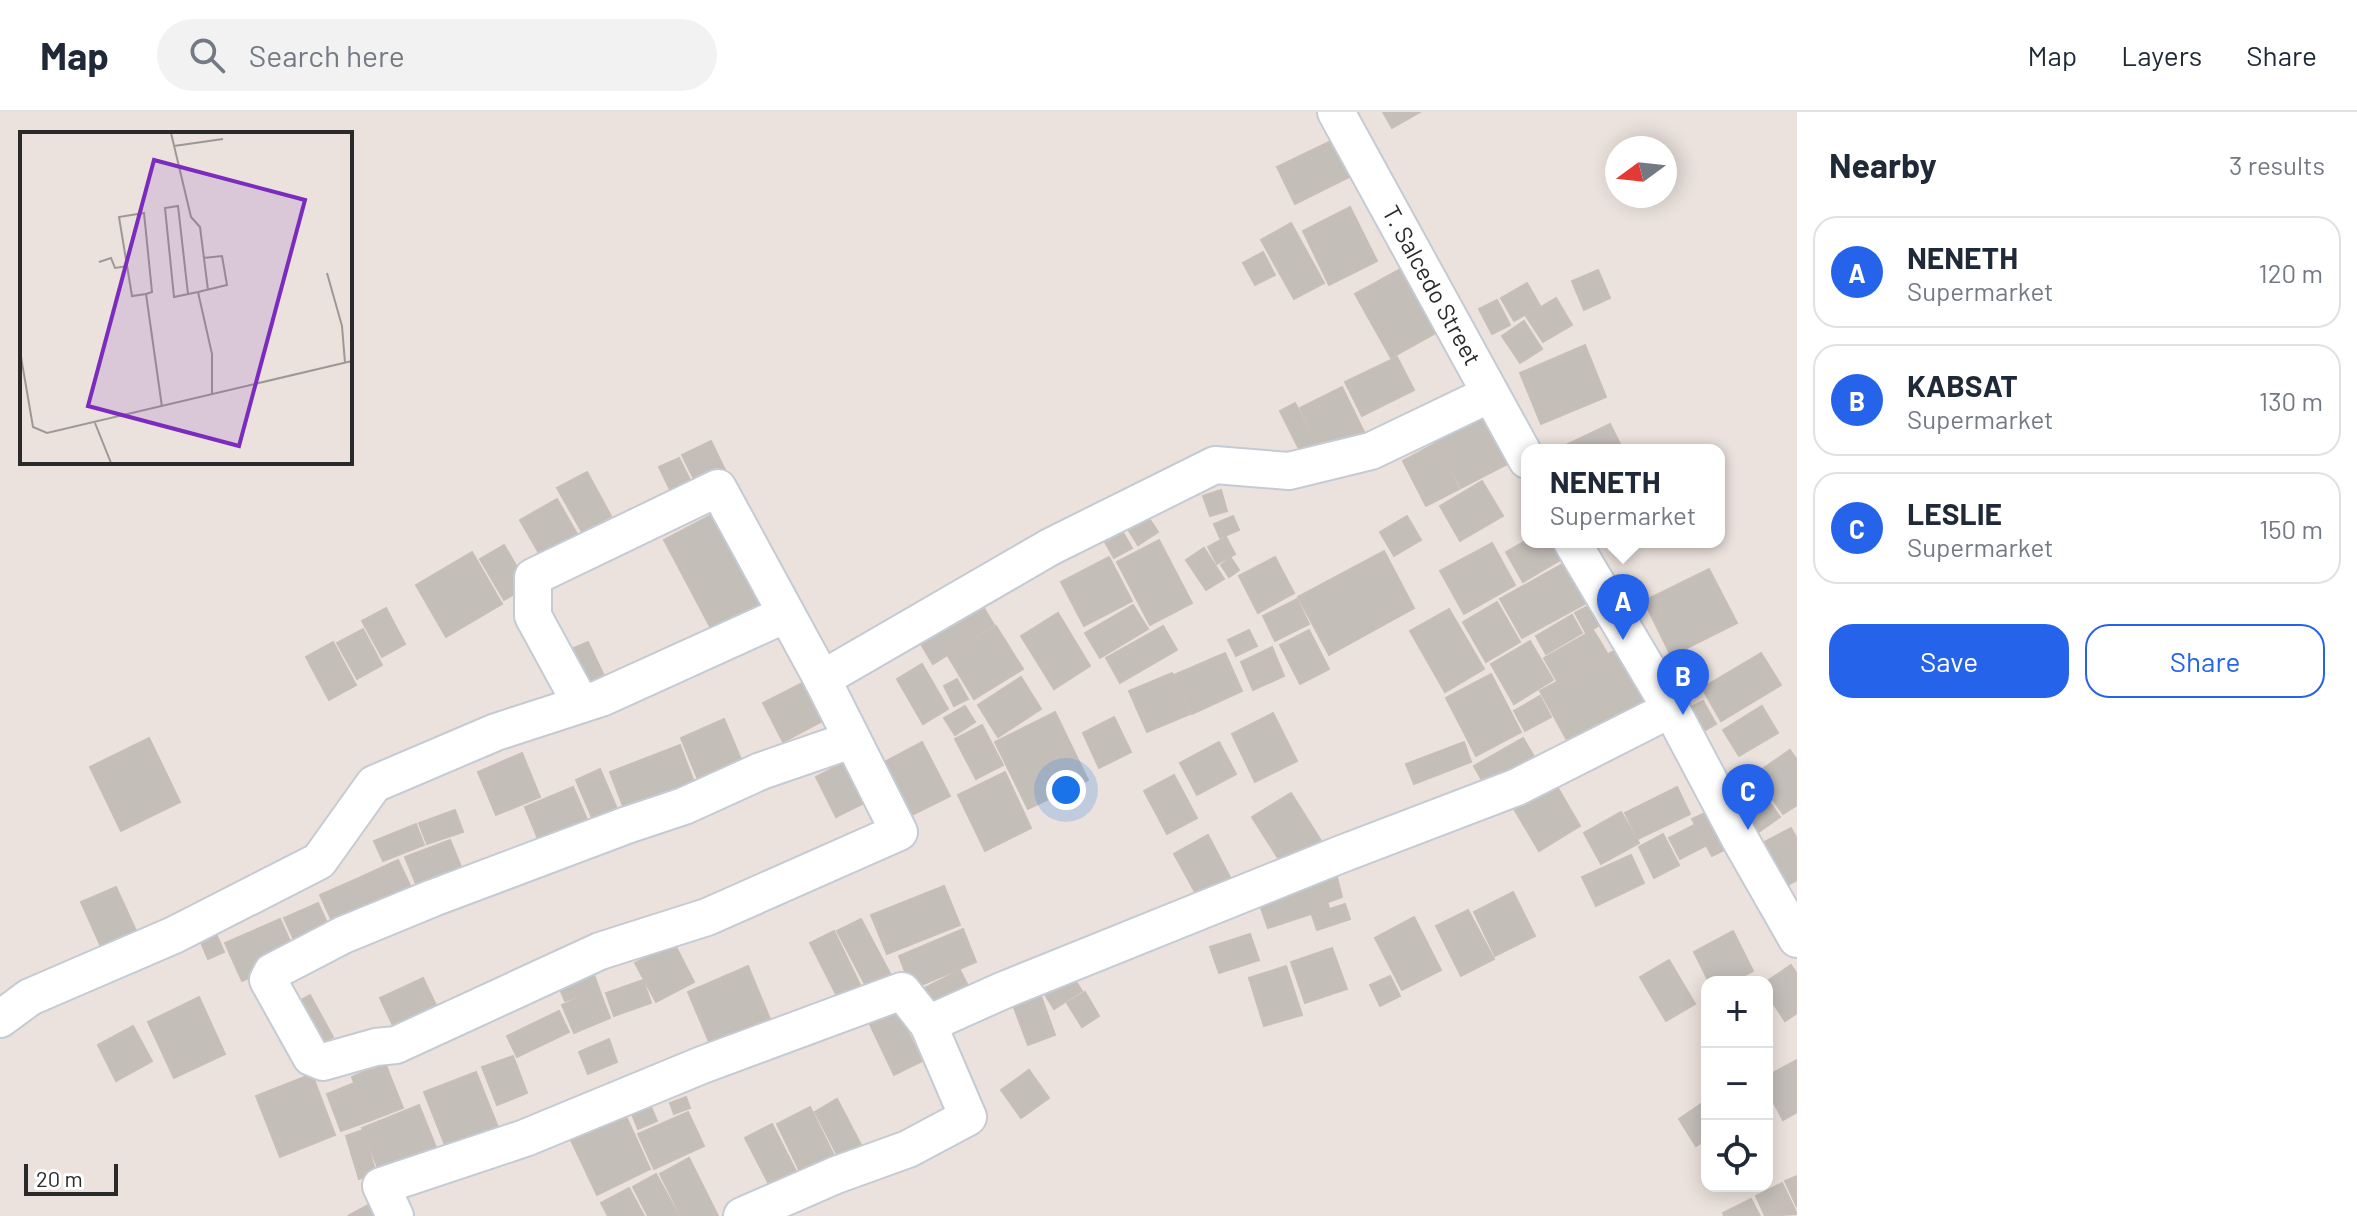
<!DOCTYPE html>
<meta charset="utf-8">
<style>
:root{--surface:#fff;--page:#f2f2f3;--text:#1f2937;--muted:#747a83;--line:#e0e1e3;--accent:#2563eb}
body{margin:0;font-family:Barlow,sans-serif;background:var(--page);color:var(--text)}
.controls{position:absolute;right:24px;bottom:24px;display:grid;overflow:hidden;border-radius:16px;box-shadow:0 4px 20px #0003}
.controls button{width:72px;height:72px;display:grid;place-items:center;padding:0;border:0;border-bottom:2px solid var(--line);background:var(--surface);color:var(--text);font:40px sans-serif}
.compass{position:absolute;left:1605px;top:24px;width:72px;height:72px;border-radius:50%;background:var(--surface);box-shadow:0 4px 20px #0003;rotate:255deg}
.scale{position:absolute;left:24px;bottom:20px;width:94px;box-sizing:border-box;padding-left:8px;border:4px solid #2a2a2a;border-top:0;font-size:22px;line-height:28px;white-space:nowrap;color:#2a2a2a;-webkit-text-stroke:6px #fff;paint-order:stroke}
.you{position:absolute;left:1066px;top:678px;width:28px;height:28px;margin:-20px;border:6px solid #fff;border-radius:50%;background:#1a73e8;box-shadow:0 0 0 12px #1a73e833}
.badge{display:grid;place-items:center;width:52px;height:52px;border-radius:50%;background:var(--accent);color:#fff;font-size:26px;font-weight:700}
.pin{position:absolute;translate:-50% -66px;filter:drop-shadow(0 2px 4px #0008)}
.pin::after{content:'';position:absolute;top:42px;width:28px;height:24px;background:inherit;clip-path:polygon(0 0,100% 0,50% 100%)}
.popup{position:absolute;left:1521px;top:332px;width:204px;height:104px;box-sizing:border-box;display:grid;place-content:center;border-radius:16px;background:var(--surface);filter:drop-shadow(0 2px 6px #0005);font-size:26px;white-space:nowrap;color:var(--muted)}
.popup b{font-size:30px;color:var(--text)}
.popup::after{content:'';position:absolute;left:50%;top:100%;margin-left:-16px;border:16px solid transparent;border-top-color:var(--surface)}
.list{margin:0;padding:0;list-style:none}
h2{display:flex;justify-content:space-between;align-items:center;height:104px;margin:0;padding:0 32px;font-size:34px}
h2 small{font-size:26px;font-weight:400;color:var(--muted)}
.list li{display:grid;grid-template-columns:52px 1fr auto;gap:24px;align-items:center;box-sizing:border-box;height:112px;margin:0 16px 16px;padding:0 16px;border:2px solid var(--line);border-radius:24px}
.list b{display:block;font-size:30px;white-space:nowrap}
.list p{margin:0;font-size:26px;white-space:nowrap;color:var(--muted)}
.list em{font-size:26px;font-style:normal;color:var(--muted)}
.actions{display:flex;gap:16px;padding:24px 32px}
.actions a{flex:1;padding:18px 0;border:2px solid var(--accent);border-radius:24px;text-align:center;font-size:28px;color:var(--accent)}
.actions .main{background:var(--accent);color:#fff}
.icon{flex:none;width:44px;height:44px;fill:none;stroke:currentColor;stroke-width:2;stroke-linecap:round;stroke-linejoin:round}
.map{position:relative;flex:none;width:1797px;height:1104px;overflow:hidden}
header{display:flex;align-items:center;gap:48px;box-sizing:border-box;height:112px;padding:0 40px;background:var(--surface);border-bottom:2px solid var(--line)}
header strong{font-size:38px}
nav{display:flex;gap:44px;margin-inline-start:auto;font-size:28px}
.search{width:560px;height:72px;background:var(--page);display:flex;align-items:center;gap:20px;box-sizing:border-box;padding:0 28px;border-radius:44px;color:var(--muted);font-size:30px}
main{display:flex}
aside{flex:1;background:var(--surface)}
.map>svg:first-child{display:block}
.building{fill:#c4beb9;stroke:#c6beb7;stroke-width:2}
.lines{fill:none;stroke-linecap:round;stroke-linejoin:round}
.minor-casing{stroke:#c5cbd3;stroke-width:40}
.minor{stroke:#fff;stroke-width:36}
.labels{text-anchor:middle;stroke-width:6;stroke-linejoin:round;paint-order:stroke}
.street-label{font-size:24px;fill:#2a2a2a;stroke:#fff}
.inset-road{fill:none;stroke:#9e9895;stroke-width:2}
.view{fill:#7b2cbf;fill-opacity:0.15;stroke:#7b2cbf;stroke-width:4}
.inset-edge{fill:none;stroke:#2a2a2a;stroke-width:4}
</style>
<header>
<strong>Map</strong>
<div class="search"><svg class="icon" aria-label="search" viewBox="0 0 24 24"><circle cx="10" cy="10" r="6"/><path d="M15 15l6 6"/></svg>Search here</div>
<nav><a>Map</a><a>Layers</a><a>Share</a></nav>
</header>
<main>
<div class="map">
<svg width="1797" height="1104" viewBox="0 0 1797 1104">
<rect width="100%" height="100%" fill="#ebe2dd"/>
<g class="building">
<path d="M1383 0H1420L1392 16Z"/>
<path d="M1333 28 1351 64 1295 92 1277 55Z"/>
<path d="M1350 95 1377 149 1329 173 1303 119Z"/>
<path d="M1291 111 1324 171 1294 187 1261 128Z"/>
<path d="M1263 140 1275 163 1255 173 1243 151Z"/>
<path d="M1404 155 1439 219 1391 246 1355 182Z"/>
<path d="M1598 158 1610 186 1584 198 1572 169Z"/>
<path d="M1527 171 1540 194 1514 209 1501 186Z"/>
<path d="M1556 186 1572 213 1543 230 1526 204Z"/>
<path d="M1497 188 1510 213 1492 222 1479 197Z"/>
<path d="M1524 209 1542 237 1520 251 1502 224Z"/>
<path d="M1585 233 1606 285 1541 312 1520 261Z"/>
<path d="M1397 245 1414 278 1362 304 1345 270Z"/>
<path d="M1342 275 1367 326 1325 347 1300 296Z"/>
<path d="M1295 291 1321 341 1305 349 1280 299Z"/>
<path d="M1484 299 1511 350 1461 376 1434 326Z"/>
<path d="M1610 312 1623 338H1568L1566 333Z"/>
<path d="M711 329 727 362 698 375 682 343Z"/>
<path d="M1436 331 1459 377 1426 394 1403 349Z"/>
<path d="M679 346 695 378 675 388 659 355Z"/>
<path d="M587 360 611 404 582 420 557 376Z"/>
<path d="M1482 369 1503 404 1460 429 1440 394Z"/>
<path d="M1221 378 1227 399 1210 404 1203 384Z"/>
<path d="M557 387 581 429 544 450 520 408Z"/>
<path d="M1142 396 1158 420 1138 433 1123 409Z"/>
<path d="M715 401 767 496 715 524 664 428Z"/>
<path d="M1233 404 1239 418 1220 426 1214 412Z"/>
<path d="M1407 404 1421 428 1394 444 1380 420Z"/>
<path d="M1118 412 1132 436 1114 446 1101 423Z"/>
<path d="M1226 425 1235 442 1217 452 1208 435Z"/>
<path d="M1159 428 1192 491 1150 513 1117 450Z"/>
<path d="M1527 428V430H1551L1560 448 1523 470 1506 440Z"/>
<path d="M1492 431 1515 473 1464 502 1440 459Z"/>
<path d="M504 433 528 474 504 488 480 447Z"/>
<path d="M1204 436 1224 467 1206 478 1186 448Z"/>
<path d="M1384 439 1414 496 1329 543 1298 485Z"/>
<path d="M472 440 502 492 446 525 416 473Z"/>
<path d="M1109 445 1132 489 1084 514 1061 470Z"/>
<path d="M1275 445 1294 481 1258 501 1239 464Z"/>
<path d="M1231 446 1239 458 1229 465 1221 453Z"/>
<path d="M1566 450 1588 490 1522 526 1500 487Z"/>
<path d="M1709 457 1737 511 1671 544 1644 489Z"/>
<path d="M1297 487 1309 512 1275 529 1263 504Z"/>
<path d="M979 488 994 513 933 552 918 527Z"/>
<path d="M1497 490 1520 530 1486 550 1463 510Z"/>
<path d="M1592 492 1603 511 1586 521 1575 501Z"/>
<path d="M1133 493 1148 517 1100 546 1085 521Z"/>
<path d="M386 496 405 532 382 545 362 509Z"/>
<path d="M1449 497 1484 557 1445 580 1410 519Z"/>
<path d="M1058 501 1090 554 1054 577 1021 524Z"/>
<path d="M1572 503 1582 521 1546 542 1536 524Z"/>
<path d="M996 514 1023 557 974 587 948 544Z"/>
<path d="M1163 514 1177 538 1120 571 1106 546Z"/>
<path d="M363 517 382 553 357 567 337 531Z"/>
<path d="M1249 518 1257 534 1236 544 1228 528Z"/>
<path d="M1309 518 1329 557 1300 572 1280 533Z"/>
<path d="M1593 518 1607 541 1557 569 1544 546Z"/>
<path d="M1530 529 1553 568 1514 592 1491 552Z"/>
<path d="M333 530 356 573 329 588 306 545Z"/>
<path d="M588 530 608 572 589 581 569 538Z"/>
<path d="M1272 535 1284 564 1253 578 1241 550Z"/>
<path d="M1621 535 1656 599 1575 643 1540 579Z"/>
<path d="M1225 541 1242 579 1192 602 1174 563Z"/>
<path d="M1761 541 1781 573 1721 609 1702 576Z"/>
<path d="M922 552 948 597 923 612 897 567Z"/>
<path d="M1172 561 1190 602 1147 620 1129 579Z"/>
<path d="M1491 562 1521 620 1476 644 1446 586Z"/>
<path d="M1021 565 1041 597 998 625 978 593Z"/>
<path d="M957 567 968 587 954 594 944 574Z"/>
<path d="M806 569 826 607 783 630 763 591Z"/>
<path d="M1540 584 1551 605 1525 619 1514 599Z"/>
<path d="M1703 589 1716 612 1697 623 1683 599Z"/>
<path d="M965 594 975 610 955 623 944 606Z"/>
<path d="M1762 594 1778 621 1739 644 1723 618Z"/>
<path d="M1055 600 1088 668 1028 697 995 630Z"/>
<path d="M1273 601 1297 649 1255 670 1232 622Z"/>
<path d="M1114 605 1131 640 1099 656 1083 621Z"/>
<path d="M724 607 743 652 699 670 681 626Z"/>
<path d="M982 613 1003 653 976 667 955 627Z"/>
<path d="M149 626 180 690 121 719 90 655Z"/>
<path d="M1523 626 1539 653 1490 682 1474 654Z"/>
<path d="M922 630 950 684 904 707 877 654Z"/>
<path d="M1219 630 1236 662 1197 683 1180 651Z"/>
<path d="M1464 630 1471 650 1414 672 1406 652Z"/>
<path d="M680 633 695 673 625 699 610 660Z"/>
<path d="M1790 638 1797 648V693L1783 702 1755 662Z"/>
<path d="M522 641 540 685 496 703 478 660Z"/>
<path d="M847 649 868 689 836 705 816 665Z"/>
<path d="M600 657 620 704 596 715 576 668Z"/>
<path d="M1748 659 1780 705 1754 723 1722 677Z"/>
<path d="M1005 660 1031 716 985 739 958 683Z"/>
<path d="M1174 663 1197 706 1167 722 1144 679Z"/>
<path d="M1552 666 1580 714 1539 739 1510 690Z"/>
<path d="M573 675 589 712 540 732 525 695Z"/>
<path d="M1677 675 1690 702 1638 727 1625 701Z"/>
<path d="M1291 681 1323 732 1285 757 1252 705Z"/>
<path d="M455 698 463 720 427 732 419 711Z"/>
<path d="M1621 700 1639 731 1601 752 1584 721Z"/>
<path d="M1707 700 1726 737 1712 744 1692 707Z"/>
<path d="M416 712 424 733 383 749 374 729Z"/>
<path d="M1694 713 1705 734 1680 747 1669 726Z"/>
<path d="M1791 716 1797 727V768L1782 776 1759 733Z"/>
<path d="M1663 722 1679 753 1654 766 1639 735Z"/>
<path d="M1208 723 1233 771 1200 789 1174 742Z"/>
<path d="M450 728 466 767 421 784 405 745Z"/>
<path d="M1631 743 1644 771 1596 794 1582 765Z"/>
<path d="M398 748 416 786 379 803 361 765Z"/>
<path d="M1319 762 1329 796 1268 816 1256 782Z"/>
<path d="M1336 762 1342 785 1328 790 1321 766Z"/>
<path d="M361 765 379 803 338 822 320 783Z"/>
<path d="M944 774 960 813 887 842 871 803Z"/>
<path d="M116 775 137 821 102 837 81 790Z"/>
<path d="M1513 780 1535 824 1495 844 1474 800Z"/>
<path d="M318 791 334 826 300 841 284 806Z"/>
<path d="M1345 792 1350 807 1317 818 1312 803Z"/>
<path d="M1468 798 1494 847 1461 864 1436 814Z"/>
<path d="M1414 805 1441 858 1402 878 1375 826Z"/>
<path d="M280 807 297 845 242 869 225 831Z"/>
<path d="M861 807 893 867 869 880 837 819Z"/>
<path d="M963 817 976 850 912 877 899 844Z"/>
<path d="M834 819 863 879 840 890 810 831Z"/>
<path d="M1733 819 1753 859 1731 870H1709L1694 840Z"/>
<path d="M216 822 224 840 208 847 200 828Z"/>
<path d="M1250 822 1259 848 1219 861 1210 835Z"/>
<path d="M674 831 694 870 656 890 635 851Z"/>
<path d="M1332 836 1347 877 1305 891 1291 850Z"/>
<path d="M1669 848 1695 892 1666 909 1640 865Z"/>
<path d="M1791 853 1797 862V901L1785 909 1767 882 1766 870Z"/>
<path d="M748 854 770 907 710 932 688 880Z"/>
<path d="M1286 854 1302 903 1264 914 1249 866Z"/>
<path d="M960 858 973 884 926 908 913 882Z"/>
<path d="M1069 859 1082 879 1054 897 1041 876Z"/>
<path d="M593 860 599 877 565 889 558 872Z"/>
<path d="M1390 864 1400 884 1380 894 1370 873Z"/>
<path d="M423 866 441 904 398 924 380 886Z"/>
<path d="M643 868 651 891 614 904 606 881Z"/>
<path d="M599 877 610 906 574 921 562 893Z"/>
<path d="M1085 880 1099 904 1082 915 1067 891Z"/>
<path d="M310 883 333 925 313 936 290 894Z"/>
<path d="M1041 884 1055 923 1028 933 1013 893Z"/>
<path d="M199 885 225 942 174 966 148 910Z"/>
<path d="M892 887 922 949 894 963 864 900Z"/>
<path d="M559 899 569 920 517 945 507 924Z"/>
<path d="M133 914 152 949 116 969 98 933Z"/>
<path d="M609 927 617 950 588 962 579 940Z"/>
<path d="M513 944 527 981 497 993 482 955Z"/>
<path d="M1797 948V1000L1783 1008 1767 978V964Z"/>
<path d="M385 951 403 996 369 1009 352 965Z"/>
<path d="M1029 958 1049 986 1021 1006 1001 978Z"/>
<path d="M476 960 503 1028 451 1048 424 980Z"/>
<path d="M312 962 335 1023 280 1045 256 984Z"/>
<path d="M354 971 369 1009 341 1019 327 982Z"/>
<path d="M686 985 690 996 674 1002 670 991Z"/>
<path d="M837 987 868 1046 845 1058 815 1000Z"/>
<path d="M1704 990 1707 995V1027L1696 1034 1679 1007Z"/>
<path d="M419 993 437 1038 380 1061 362 1016Z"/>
<path d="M651 995 657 1009 638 1017 632 1002Z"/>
<path d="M810 995 841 1058 807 1074 777 1012Z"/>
<path d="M623 998 650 1057 597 1083 569 1024Z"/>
<path d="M688 1000 704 1034 654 1057 638 1022Z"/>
<path d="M772 1012 801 1069 774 1082 745 1026Z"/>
<path d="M363 1018 376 1061 359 1067 346 1024Z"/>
<path d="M689 1046 718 1104H681L660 1062Z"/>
<path d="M656 1062 679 1104H648L633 1075Z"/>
<path d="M1797 1064V1095L1785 1069Z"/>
<path d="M1782 1071 1797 1102 1765 1104 1756 1084Z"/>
<path d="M629 1076 644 1104H608L601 1091Z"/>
<path d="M1751 1087 1760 1104H1724L1723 1101Z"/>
<path d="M370 1092 376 1104H348Z"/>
</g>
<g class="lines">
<g class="minor-casing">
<g id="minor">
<path id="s1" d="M1336 0 1527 348"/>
<path d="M1572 430 1671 597 1741 729 1797 827"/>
<path d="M822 567 1050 435 1215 353 1289 359 1371 339 1490 282"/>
<path d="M581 592 533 504V465L718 376 822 567 899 720 707 805 600 839 396 933 376 935 323 950 311 945 268 868 272 860 343 823 433 786 627 713 684 694 761 659 851 628"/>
<path d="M0 907 30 885 174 823 319 749 374 672 496 620 601 586 786 502"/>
<path d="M395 1104 381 1074 525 1026 702 953 902 879 928 912 1004 878 1339 743 1517 675 1671 597"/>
<path d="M742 1104 836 1063 908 1037 968 1005 928 912"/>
</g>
</g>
<use href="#minor" class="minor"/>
</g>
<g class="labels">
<g class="street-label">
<text dy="8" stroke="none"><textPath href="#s1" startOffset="198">T. Salcedo Street</textPath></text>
</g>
</g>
<g transform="translate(20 20)">
<rect width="332" height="332" fill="#ebe2dd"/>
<path class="inset-road" d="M151 1 171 85 180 95 188 158M154 14 203 7M79 130 91 126 95 136 108 134M307 141 322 194 325 231M178 160 192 222V262M126 162 112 164 99 85 124 81 132 160 126 162 142 275M168 162 158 74 145 76 154 165 178 160 207 153 202 124 183 126M0 219 13 295 27 301 332 229M75 291 91 331"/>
<path class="view" d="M134 28 285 68 219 314 68 274Z"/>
<rect width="332" height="332" class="inset-edge"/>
</g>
</svg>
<div class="controls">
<button>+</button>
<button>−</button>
<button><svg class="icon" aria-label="locate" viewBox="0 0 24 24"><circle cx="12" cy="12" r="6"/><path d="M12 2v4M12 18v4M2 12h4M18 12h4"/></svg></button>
</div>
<svg class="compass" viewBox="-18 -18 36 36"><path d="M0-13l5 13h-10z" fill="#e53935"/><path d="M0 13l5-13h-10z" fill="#747a83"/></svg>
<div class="scale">20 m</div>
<div class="you"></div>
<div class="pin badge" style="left:1623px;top:528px">A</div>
<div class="popup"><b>NENETH</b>Supermarket</div>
<div class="pin badge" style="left:1683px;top:603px">B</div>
<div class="pin badge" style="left:1748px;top:718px">C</div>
</div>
<aside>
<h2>Nearby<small>3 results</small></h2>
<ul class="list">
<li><span class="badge">A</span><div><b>NENETH</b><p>Supermarket</p></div><em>120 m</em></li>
<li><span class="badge">B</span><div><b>KABSAT</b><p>Supermarket</p></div><em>130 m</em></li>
<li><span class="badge">C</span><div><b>LESLIE</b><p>Supermarket</p></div><em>150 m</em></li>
</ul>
<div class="actions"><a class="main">Save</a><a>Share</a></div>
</aside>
</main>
